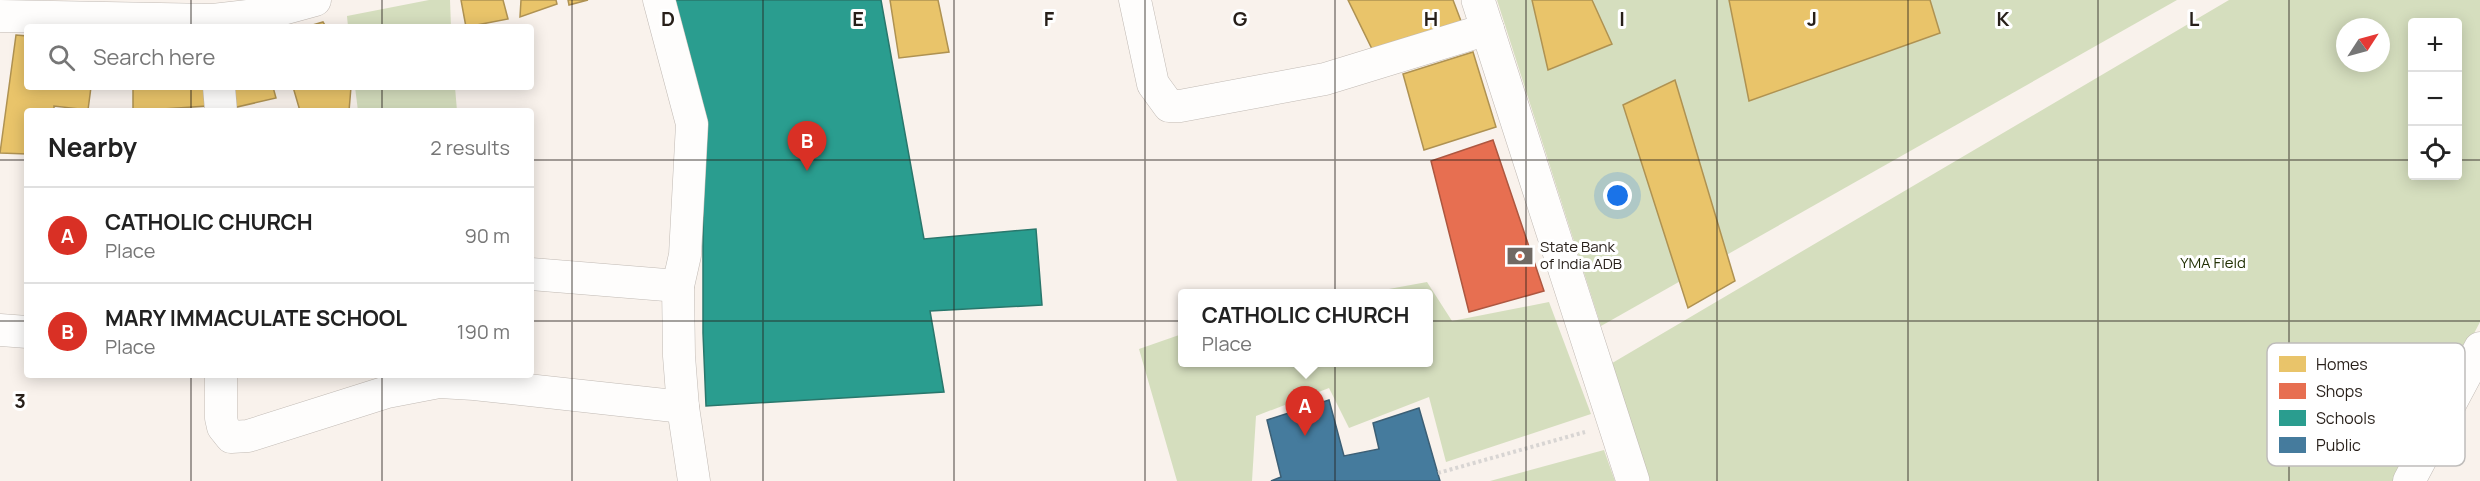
<!DOCTYPE html>
<meta charset="utf-8">
<style>
:root{--surface:#fff;--page:#f2f2f2;--text:#222;--muted:#767676;--line:#e0e0e0;--accent:#d93025}
body{margin:0;font-family:Manrope,sans-serif;background:var(--page);color:var(--text)}
.controls{position:absolute;right:18px;top:18px;display:grid;overflow:hidden;border-radius:6px;box-shadow:0 3px 15px #0003}
.controls button{width:54px;height:54px;display:grid;place-items:center;padding:0;border:0;border-bottom:2px solid var(--line);background:var(--surface);color:var(--text);font:30px sans-serif}
.compass{position:absolute;left:2336px;top:18px;width:54px;height:54px;border-radius:50%;background:var(--surface);box-shadow:0 3px 15px #0003;rotate:54deg}
.you{position:absolute;left:1618px;top:196px;width:21px;height:21px;margin:-15px;border:4px solid #fff;border-radius:50%;background:#1a73e8;box-shadow:0 0 0 9px #1a73e833}
.badge{display:grid;place-items:center;width:39px;height:39px;border-radius:50%;background:var(--accent);color:#fff;font-size:20px;font-weight:700}
.pin{position:absolute;translate:-50% -50px;filter:drop-shadow(0 2px 3px #0008)}
.pin::after{content:'';position:absolute;top:32px;width:21px;height:18px;background:inherit;clip-path:polygon(0 0,100% 0,50% 100%)}
.popup{position:absolute;left:1178px;top:289px;width:255px;height:78px;box-sizing:border-box;display:grid;place-content:center;border-radius:6px;background:var(--surface);filter:drop-shadow(0 2px 4px #0005);font-size:20px;white-space:nowrap;color:var(--muted)}
.popup b{font-size:22px;color:var(--text)}
.popup::after{content:'';position:absolute;left:50%;top:100%;margin-left:-12px;border:12px solid transparent;border-top-color:var(--surface)}
.list{margin:0;padding:0;list-style:none}
h2{display:flex;justify-content:space-between;align-items:center;height:78px;margin:0;padding:0 24px;font-size:26px}
h2 small{font-size:20px;font-weight:400;color:var(--muted)}
.list li{display:grid;grid-template-columns:39px 1fr auto;gap:18px;align-items:center;box-sizing:border-box;height:96px;padding:0 24px;border-top:2px solid var(--line)}
.list b{display:block;font-size:22px;white-space:nowrap}
.list p{margin:0;font-size:20px;white-space:nowrap;color:var(--muted)}
.list em{font-size:20px;font-style:normal;color:var(--muted)}
.icon{flex:none;width:33px;height:33px;fill:none;stroke:currentColor;stroke-width:2;stroke-linecap:round;stroke-linejoin:round}
.map{position:relative;flex:none;width:2480px;height:481px;overflow:hidden}
.search{position:absolute;background:var(--surface);box-shadow:0 3px 15px #0003;left:24px;top:24px;width:510px;height:66px;display:flex;align-items:center;gap:15px;box-sizing:border-box;padding:0 21px;border-radius:6px;color:var(--muted);font-size:22px}
.panel{position:absolute;background:var(--surface);box-shadow:0 3px 15px #0003;left:24px;top:108px;width:510px;height:270px;border-radius:6px}
.map>svg:first-child{display:block}
.green{fill:#d5debe;fill-rule:evenodd}
.homes{fill:#e9c46a;stroke:#af9252;stroke-width:1.5}
.shops{fill:#e76f51;stroke:#ad5740;stroke-width:1.5}
.schools{fill:#2a9d8f;stroke:#29776c;stroke-width:1.5}
.public{fill:#457b9d;stroke:#3c5f75;stroke-width:1.5}
.lines{fill:none;stroke-linecap:round;stroke-linejoin:round}
.minor-casing{stroke:#c1bab4;stroke-width:33}
.tertiary-casing{stroke:#c1bab4;stroke-width:34}
.path{stroke:#d8d5d3;stroke-width:4;stroke-dasharray:3 3;stroke-linecap:butt}
.minor{stroke:#fefdfc;stroke-width:32}
.tertiary{stroke:#fefdfc;stroke-width:33}
.grid{fill:none;stroke:#271f19;stroke-width:1.5;stroke-opacity:0.55}
.labels{text-anchor:middle;stroke-width:6;stroke-linejoin:round;paint-order:stroke}
.poi-label{font-size:15px;fill:#271f19;stroke:#fff;text-anchor:start}
.park-label{font-size:15px;fill:#223105;stroke:#fff}
.key{fill:#fff;stroke:#bebcba;stroke-width:1.5}
.key-label{font-size:16px;fill:#271f19}
.grid-label{font-size:20px;text-anchor:middle;font-weight:bold;fill:#271f19;stroke:#fff;stroke-width:6;stroke-linejoin:round;paint-order:stroke}
</style>
<div class="map">
<svg width="2480" height="481" viewBox="0 0 2480 481">
<rect width="100%" height="100%" fill="#f9f2ec"/>
<g class="green">
<path d="M429 0H450L451 27H348L347 16Z"/>
<path d="M1497 0H2177L1601 326Z"/>
<path d="M2229 0H2480V322L2396 481H1633L1597 372ZM2412 22H2458V176H2412ZM2345 27H2381V63H2345Z"/>
<path d="M355 87H455L457 111H358Z"/>
<path d="M1427 282 1452 321 1549 302 1591 414 1446 462 1429 397 1349 428 1329 388 1256 416 1252 481H1177L1139 349 1182 334V362H1428V294L1367 293Z"/>
<path d="M1604 450 1615 481H1490Z"/>
</g>
<g class="homes">
<path d="M461 0H503L508 19 466 27Z"/>
<path d="M521 0H556L557 4 520 17Z"/>
<path d="M568 0H588L569 5Z"/>
<path d="M890 0H938L949 52 899 58Z"/>
<path d="M1348 0H1453L1464 29 1375 55Z"/>
<path d="M1532 0H1592L1612 44 1548 70Z"/>
<path d="M1729 0H1930L1940 33 1749 101Z"/>
<path d="M323 22 326 27H306Z"/>
<path d="M16 35 27 36V87H91L88 110 54 106V111H27V154L0 153Z"/>
<path d="M1473 52 1496 127 1424 150 1403 74Z"/>
<path d="M1675 80 1735 281 1688 308 1623 105Z"/>
<path d="M133 87H205L207 106 133 111Z"/>
<path d="M221 87H273L276 98 224 110Z"/>
<path d="M293 87H351L349 111H300Z"/>
</g>
<path class="shops" d="M1493 140 1544 291 1469 312 1431 161Z"/>
<path class="schools" d="M672 0H881L924 239 1036 229 1042 305 930 311 944 392 706 406 703 333V138Z"/>
<path class="public" d="M1329 400 1344 456 1379 449 1373 423 1419 408 1440 481H1271L1281 477 1267 420Z"/>
<g class="lines">
<g class="minor-casing">
<g id="minor">
<path d="M659 0 692 124 685 255 678 286 679 356 683 407 694 481"/>
<path d="M1135 0 1153 84 1169 106H1180L1325 79 1488 29"/>
<path d="M0 16 213 20 264 14 315 0"/>
<path d="M219 87 221 111"/>
<path d="M531 274 678 286"/>
<path d="M0 330 27 332"/>
<path d="M221 375V418L223 427 231 437 248 436 387 392 439 382 474 384 683 407"/>
<path d="M2409 481 2480 348"/>
</g>
</g>
<g class="tertiary-casing">
<path id="tertiary" d="M1478 0 1633 481"/>
</g>
<path class="path" d="M1438 473 1585 432"/>
<use href="#minor" class="minor"/>
<use href="#tertiary" class="tertiary"/>
</g>
<path class="grid" d="M191 0V27M382 0V27M572 0V481M763 0V481M954 0V481M1145 0V481M1335 0V481M1526 0V481M1717 0V481M1908 0V481M2098 0V481M2289 0V481M191 87V111M382 87V111M0 160H27M531 160H2412M2458 160H2480M0 321H27M531 321H2480M191 375V481M382 375V481"/>
<defs>
<g id="bank-bare" transform="scale(2.07)"><path d="M-6-4H6V4H-6ZM0-2.3a2.3 2.3 0 1 0 0 4.6a2.3 2.3 0 1 0 0-4.6Z" fill="#706963" stroke="#fff" stroke-width="2.5" paint-order="stroke"/></g>
</defs>
<g fill-rule="evenodd">
<use href="#bank-bare" x="1520" y="256"/>
</g>
<g class="labels">
<g class="poi-label">
<text x="1540" y="252">State Bank<tspan x="1540" dy="17">of India ADB</tspan></text>
</g>
<g class="park-label">
<text x="2213" y="268">YMA Field</text>
</g>
</g>
<rect x="2267" y="343" width="198" height="123" rx="9" class="key"/>
<rect x="2279" y="356" width="27" height="16" fill="#e9c46a"/>
<rect x="2279" y="383" width="27" height="16" fill="#e76f51"/>
<rect x="2279" y="410" width="27" height="16" fill="#2a9d8f"/>
<rect x="2279" y="437" width="27" height="16" fill="#457b9d"/>
<g class="key-label">
<text x="2316" y="370">Homes</text>
<text x="2316" y="397">Shops</text>
<text x="2316" y="424">Schools</text>
<text x="2316" y="451">Public</text>
</g>
<g class="grid-label">
<text x="668" y="26">D</text>
<text x="858" y="26">E</text>
<text x="1049" y="26">F</text>
<text x="1240" y="26">G</text>
<text x="1431" y="26">H</text>
<text x="1622" y="26">I</text>
<text x="1812" y="26">J</text>
<text x="2003" y="26">K</text>
<text x="2194" y="26">L</text>
<text x="20" y="408">3</text>
</g>
</svg>
<div class="controls">
<button>+</button>
<button>−</button>
<button><svg class="icon" aria-label="locate" viewBox="0 0 24 24"><circle cx="12" cy="12" r="6"/><path d="M12 2v4M12 18v4M2 12h4M18 12h4"/></svg></button>
</div>
<svg class="compass" viewBox="-18 -18 36 36"><path d="M0-13l5 13h-10z" fill="#e53935"/><path d="M0 13l5-13h-10z" fill="#767676"/></svg>
<div class="you"></div>
<div class="pin badge" style="left:1305px;top:436px">A</div>
<div class="popup"><b>CATHOLIC CHURCH</b>Place</div>
<div class="pin badge" style="left:807px;top:171px">B</div>
<div class="search"><svg class="icon" aria-label="search" viewBox="0 0 24 24"><circle cx="10" cy="10" r="6"/><path d="M15 15l6 6"/></svg>Search here</div>
<section class="panel">
<h2>Nearby<small>2 results</small></h2>
<ul class="list">
<li><span class="badge">A</span><div><b>CATHOLIC CHURCH</b><p>Place</p></div><em>90 m</em></li>
<li><span class="badge">B</span><div><b>MARY IMMACULATE SCHOOL</b><p>Place</p></div><em>190 m</em></li>
</ul>
</section>
</div>
